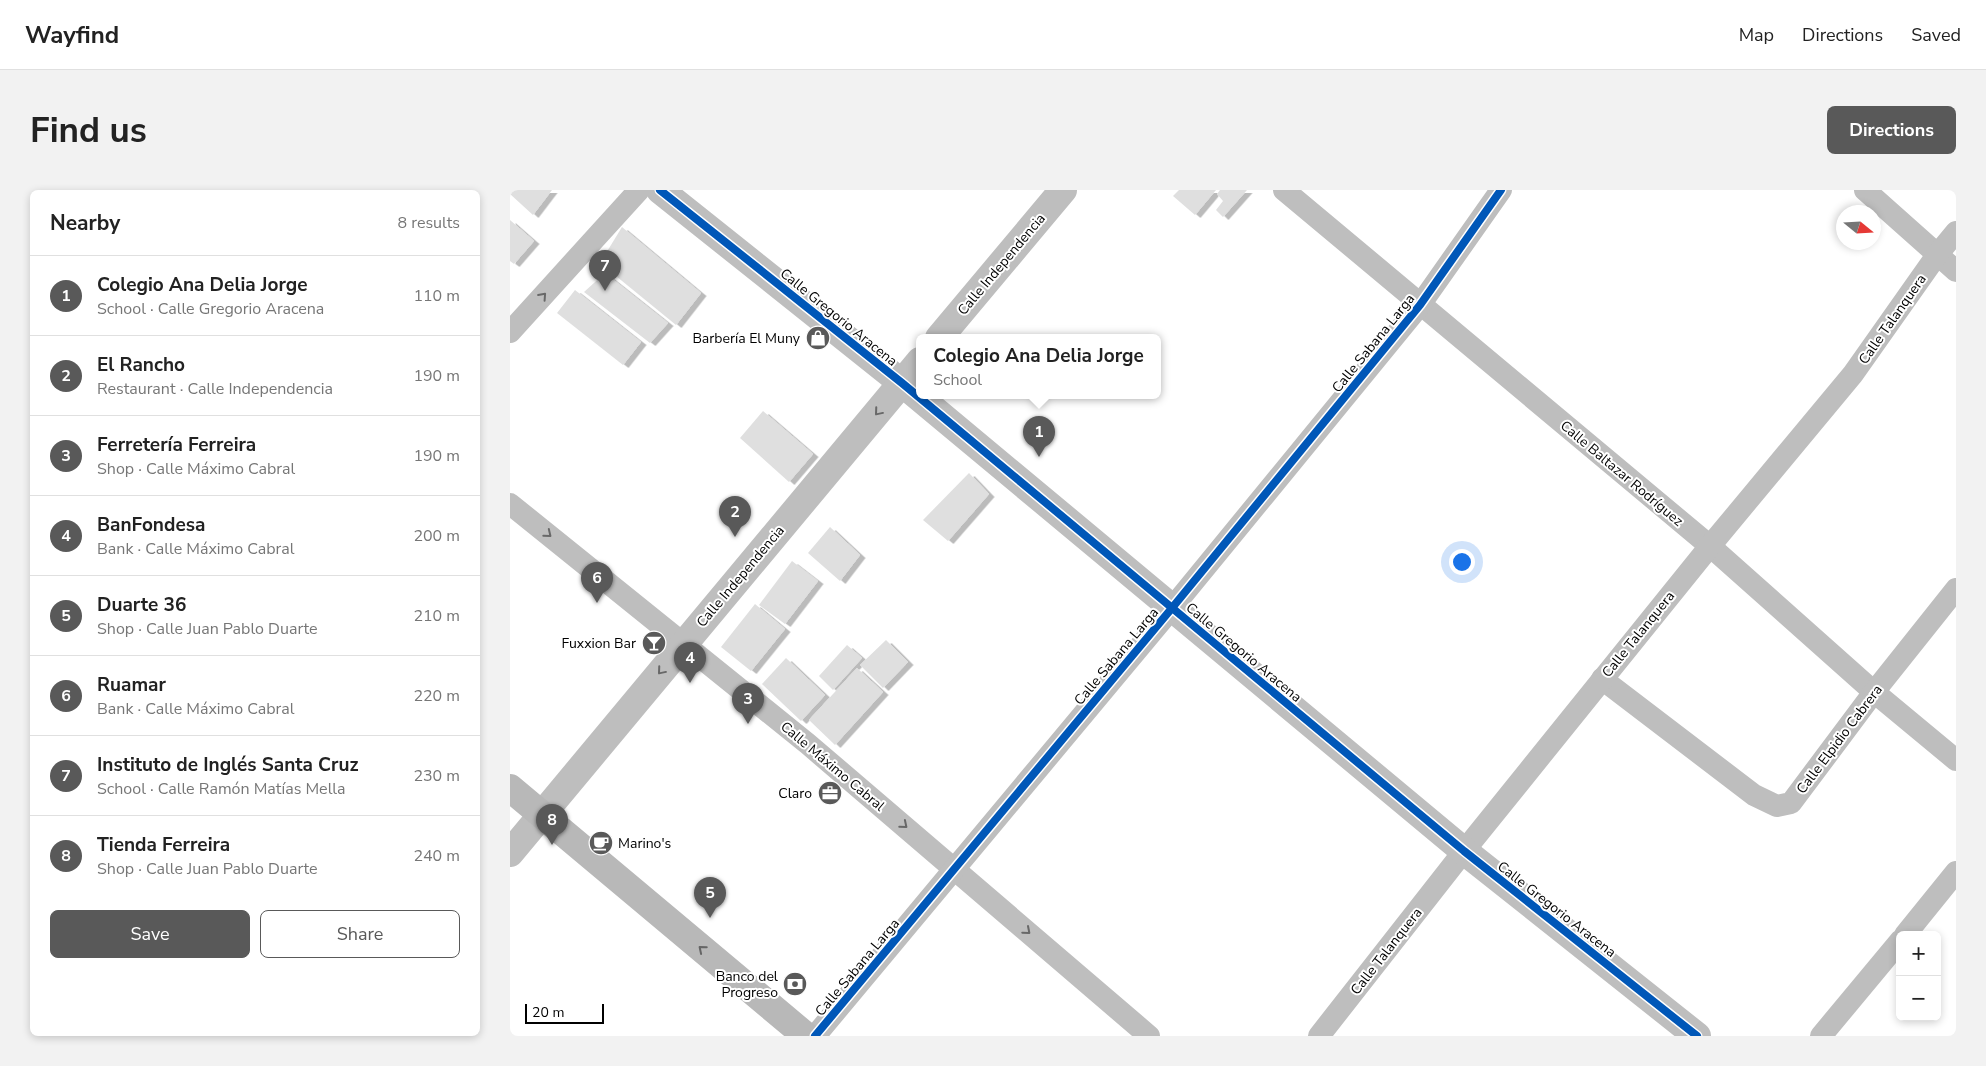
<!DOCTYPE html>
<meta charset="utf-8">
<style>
:root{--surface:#fff;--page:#f2f2f2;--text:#222;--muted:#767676;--line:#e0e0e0;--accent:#595959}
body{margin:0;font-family:"Nunito Sans",sans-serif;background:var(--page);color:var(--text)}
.controls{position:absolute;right:15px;bottom:15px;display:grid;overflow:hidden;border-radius:8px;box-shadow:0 2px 8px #0003}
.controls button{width:45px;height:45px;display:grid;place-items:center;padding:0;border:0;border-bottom:1px solid var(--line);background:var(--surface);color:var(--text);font:25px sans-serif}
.compass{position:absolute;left:1326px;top:15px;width:45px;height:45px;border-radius:50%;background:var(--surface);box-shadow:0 2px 8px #0003;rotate:108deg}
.scale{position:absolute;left:15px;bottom:12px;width:79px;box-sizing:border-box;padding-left:5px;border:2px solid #000;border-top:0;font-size:14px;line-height:18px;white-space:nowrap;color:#000;-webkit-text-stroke:4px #fff;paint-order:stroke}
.you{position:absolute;left:951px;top:371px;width:18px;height:18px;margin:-12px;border:4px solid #fff;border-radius:50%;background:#1a73e8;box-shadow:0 0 0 8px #1a73e833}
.badge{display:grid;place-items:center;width:32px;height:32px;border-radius:50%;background:var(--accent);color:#fff;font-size:16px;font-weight:700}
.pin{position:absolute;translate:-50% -41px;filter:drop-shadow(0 1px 2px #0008)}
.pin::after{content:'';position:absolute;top:26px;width:18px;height:15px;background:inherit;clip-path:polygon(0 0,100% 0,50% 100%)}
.popup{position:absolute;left:406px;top:144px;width:245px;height:65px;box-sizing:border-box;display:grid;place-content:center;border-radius:8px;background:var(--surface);filter:drop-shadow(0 1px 4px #0005);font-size:16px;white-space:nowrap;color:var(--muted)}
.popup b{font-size:19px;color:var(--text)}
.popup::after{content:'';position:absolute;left:50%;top:100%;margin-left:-10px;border:10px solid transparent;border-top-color:var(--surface)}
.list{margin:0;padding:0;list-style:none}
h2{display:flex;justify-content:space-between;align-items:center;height:65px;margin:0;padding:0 20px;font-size:21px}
h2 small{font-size:16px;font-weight:400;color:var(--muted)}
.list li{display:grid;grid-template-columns:32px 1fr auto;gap:15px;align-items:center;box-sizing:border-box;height:80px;padding:0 20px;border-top:1px solid var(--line)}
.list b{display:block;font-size:19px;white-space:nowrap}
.list p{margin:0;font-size:16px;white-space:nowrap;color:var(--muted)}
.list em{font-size:16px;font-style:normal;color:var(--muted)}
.actions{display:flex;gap:10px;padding:15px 20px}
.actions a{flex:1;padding:11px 0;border:1px solid var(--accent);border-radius:8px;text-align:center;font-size:18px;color:var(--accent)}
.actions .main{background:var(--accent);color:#fff}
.map{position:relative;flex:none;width:1446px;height:846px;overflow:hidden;border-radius:8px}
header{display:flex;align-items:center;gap:30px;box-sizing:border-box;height:70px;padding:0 25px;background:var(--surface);border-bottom:1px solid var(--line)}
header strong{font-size:24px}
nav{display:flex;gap:28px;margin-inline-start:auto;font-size:18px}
.intro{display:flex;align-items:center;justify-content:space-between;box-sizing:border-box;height:120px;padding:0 30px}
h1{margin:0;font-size:35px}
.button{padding:12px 22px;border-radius:8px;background:var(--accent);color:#fff;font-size:18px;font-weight:700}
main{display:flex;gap:30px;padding:0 30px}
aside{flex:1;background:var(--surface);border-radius:8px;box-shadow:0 2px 8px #0003}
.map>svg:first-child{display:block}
.building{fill:#dfdfdf;filter:url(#shadow)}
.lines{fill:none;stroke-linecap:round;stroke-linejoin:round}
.minor{stroke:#bebebe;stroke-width:22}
.tertiary{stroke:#bebebe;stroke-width:28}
.secondary{stroke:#b8b8b8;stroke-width:28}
.cycleway-casing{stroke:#fff;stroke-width:11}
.cycleway{stroke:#0057b8;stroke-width:8}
.oneway{stroke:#686868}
.oneway2{stroke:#656565}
.labels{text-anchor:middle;stroke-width:4;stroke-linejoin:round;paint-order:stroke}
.street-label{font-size:14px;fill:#000;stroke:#fff}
.poi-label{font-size:14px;fill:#000;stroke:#fff;text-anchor:end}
</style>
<header>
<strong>Wayfind</strong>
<nav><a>Map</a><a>Directions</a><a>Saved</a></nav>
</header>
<div class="intro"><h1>Find us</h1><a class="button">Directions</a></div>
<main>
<aside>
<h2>Nearby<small>8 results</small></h2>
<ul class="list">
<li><span class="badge">1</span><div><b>Colegio Ana Delia Jorge</b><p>School · Calle Gregorio Aracena</p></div><em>110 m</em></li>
<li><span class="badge">2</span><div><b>El Rancho</b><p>Restaurant · Calle Independencia</p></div><em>190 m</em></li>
<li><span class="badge">3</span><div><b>Ferretería Ferreira</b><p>Shop · Calle Máximo Cabral</p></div><em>190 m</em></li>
<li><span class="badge">4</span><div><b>BanFondesa</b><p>Bank · Calle Máximo Cabral</p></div><em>200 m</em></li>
<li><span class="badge">5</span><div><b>Duarte 36</b><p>Shop · Calle Juan Pablo Duarte</p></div><em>210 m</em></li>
<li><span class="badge">6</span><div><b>Ruamar</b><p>Bank · Calle Máximo Cabral</p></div><em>220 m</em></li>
<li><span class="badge">7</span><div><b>Instituto de Inglés Santa Cruz</b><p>School · Calle Ramón Matías Mella</p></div><em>230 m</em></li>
<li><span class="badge">8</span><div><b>Tienda Ferreira</b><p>Shop · Calle Juan Pablo Duarte</p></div><em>240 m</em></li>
</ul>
<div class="actions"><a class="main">Save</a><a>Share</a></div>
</aside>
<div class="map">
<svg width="1446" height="846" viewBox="0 0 1446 846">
<defs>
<filter id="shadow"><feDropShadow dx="5.5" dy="3" stdDeviation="0" flood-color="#0004"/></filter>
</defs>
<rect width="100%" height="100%" fill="#fff"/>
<g class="building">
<path d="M0 0H42L23 25 0 4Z"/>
<path d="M669 0H706L685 25 663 6Z"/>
<path d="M710 0H737L713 27 706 20 713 11 707 4Z"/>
<path d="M0 30 24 51 4 74 0 71Z"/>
<path d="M112 37 191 103 166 135 90 73Z"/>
<path d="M95 83 158 133 140 153 74 102Z"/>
<path d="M65 100 131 152 113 175 47 123Z"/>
<path d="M253 221 303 264 279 292 230 248Z"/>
<path d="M459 283 479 304 438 351 413 330Z"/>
<path d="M320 337 350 365 330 391 298 363Z"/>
<path d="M282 371 308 391 275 434 249 415Z"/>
<path d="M245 414 275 439 241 481 211 457Z"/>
<path d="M376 450 398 472 373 498 350 475Z"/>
<path d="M337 455 352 468 323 500 309 486Z"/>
<path d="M276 468 315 505 291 531 252 494Z"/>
<path d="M347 478 373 502 325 555 299 530Z"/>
</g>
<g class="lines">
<g class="minor">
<path d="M774 0 1200 356 1364 502 1446 570"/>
<path d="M1355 0 1446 81"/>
<path d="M0 142 129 0"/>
<path d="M0 314 298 554 639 846"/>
<path d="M1092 489 1244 605 1267 616 1281 613 1364 502 1446 399"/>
<path d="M1395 745 1446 682"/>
<path d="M305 846 662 418 910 115 991 0"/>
<path d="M809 846 954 661 1200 356 1343 184 1427 65 1446 42"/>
<path d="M1311 846 1390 751"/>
</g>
<g class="tertiary">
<path d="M150 0 392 193 954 661 1187 846"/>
<path d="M429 148 553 0"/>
<path d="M0 663 410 171"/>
</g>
<path class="secondary" d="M0 598 296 846"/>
<g class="cycleway-casing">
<g id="cycleway">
<path d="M150 0 392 193 954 661 1187 846"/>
<path d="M305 846 662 418 910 115 991 0"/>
</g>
</g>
<use href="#cycleway" class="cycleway"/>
</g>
<defs><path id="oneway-chevron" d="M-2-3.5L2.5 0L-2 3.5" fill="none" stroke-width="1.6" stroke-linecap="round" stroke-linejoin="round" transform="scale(1.25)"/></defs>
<g class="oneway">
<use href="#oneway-chevron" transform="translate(33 106) rotate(-48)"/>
<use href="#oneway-chevron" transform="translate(368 222) rotate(130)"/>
<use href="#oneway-chevron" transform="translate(38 344) rotate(39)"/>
<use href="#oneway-chevron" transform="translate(151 481) rotate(130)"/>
<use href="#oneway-chevron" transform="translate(394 635) rotate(40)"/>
<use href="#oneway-chevron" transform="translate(517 741) rotate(41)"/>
</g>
<use class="oneway2" href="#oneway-chevron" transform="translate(192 759) rotate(-140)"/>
<defs>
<g id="shop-disc" transform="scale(1.25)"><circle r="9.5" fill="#595959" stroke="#fff"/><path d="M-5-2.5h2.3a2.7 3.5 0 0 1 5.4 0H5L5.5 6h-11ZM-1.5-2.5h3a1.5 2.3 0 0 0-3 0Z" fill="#fff"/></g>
<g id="bar-disc" transform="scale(1.25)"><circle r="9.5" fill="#595959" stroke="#fff"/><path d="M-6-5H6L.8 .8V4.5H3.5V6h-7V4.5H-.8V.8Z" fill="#fff"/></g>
<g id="office-disc" transform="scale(1.25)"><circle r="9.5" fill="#595959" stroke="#fff"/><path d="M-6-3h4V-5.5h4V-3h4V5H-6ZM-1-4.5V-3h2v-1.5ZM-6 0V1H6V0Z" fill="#fff"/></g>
<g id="cafe-disc" transform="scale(1.25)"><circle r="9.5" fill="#595959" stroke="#fff"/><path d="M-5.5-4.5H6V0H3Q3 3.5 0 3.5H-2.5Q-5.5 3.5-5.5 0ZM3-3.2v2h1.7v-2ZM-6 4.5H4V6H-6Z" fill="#fff"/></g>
<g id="bank-disc" transform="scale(1.25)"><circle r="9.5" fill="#595959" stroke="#fff"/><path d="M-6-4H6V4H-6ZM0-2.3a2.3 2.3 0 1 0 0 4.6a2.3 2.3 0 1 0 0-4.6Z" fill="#fff"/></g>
</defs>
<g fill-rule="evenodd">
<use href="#shop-disc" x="308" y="148"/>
<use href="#bar-disc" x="144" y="453"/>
<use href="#office-disc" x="320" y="603"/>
<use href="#cafe-disc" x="91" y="653"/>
<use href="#bank-disc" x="285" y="794"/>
</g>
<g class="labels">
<g class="street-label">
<text transform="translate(491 74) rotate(-50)" y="5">Calle Independencia</text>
<text transform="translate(329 127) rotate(39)" y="5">Calle Gregorio Aracena</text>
<text transform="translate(1382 129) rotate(-55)" y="5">Calle Talanquera</text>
<text transform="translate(863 153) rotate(-51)" y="5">Calle Sabana Larga</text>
<text transform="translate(1112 283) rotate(40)" y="5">Calle Baltazar Rodríguez</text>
<text transform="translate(230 386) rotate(-50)" y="5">Calle Independencia</text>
<text transform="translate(1128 444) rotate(-51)" y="5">Calle Talanquera</text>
<text transform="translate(734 462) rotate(40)" y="5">Calle Gregorio Aracena</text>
<text transform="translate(606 466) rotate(-50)" y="5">Calle Sabana Larga</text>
<text transform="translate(1329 549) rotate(-53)" y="5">Calle Elpidio Cabrera</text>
<text transform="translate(323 576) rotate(40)" y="5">Calle Máximo Cabral</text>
<text transform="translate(1047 719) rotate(38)" y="5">Calle Gregorio Aracena</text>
<text transform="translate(876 761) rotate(-52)" y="5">Calle Talanquera</text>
<text transform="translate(347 777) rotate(-50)" y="5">Calle Sabana Larga</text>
</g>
<g class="poi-label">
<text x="290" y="153">Barbería El Muny</text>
<text x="126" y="458">Fuxxion Bar</text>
<text x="302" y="608">Claro</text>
<text x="108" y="658" text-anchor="start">Marino's</text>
<text x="268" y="791">Banco del<tspan x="268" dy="16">Progreso</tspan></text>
</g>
</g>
</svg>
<div class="controls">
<button>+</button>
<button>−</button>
</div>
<svg class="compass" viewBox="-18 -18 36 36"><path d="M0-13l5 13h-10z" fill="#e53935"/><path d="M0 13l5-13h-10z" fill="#767676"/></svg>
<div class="scale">20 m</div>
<div class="you"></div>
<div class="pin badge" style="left:529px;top:267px">1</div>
<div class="popup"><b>Colegio Ana Delia Jorge</b>School</div>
<div class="pin badge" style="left:225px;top:347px">2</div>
<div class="pin badge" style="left:238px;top:534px">3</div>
<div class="pin badge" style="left:180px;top:493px">4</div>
<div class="pin badge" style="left:200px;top:728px">5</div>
<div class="pin badge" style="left:87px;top:413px">6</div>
<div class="pin badge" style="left:95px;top:101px">7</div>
<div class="pin badge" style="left:42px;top:655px">8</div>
</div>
</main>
